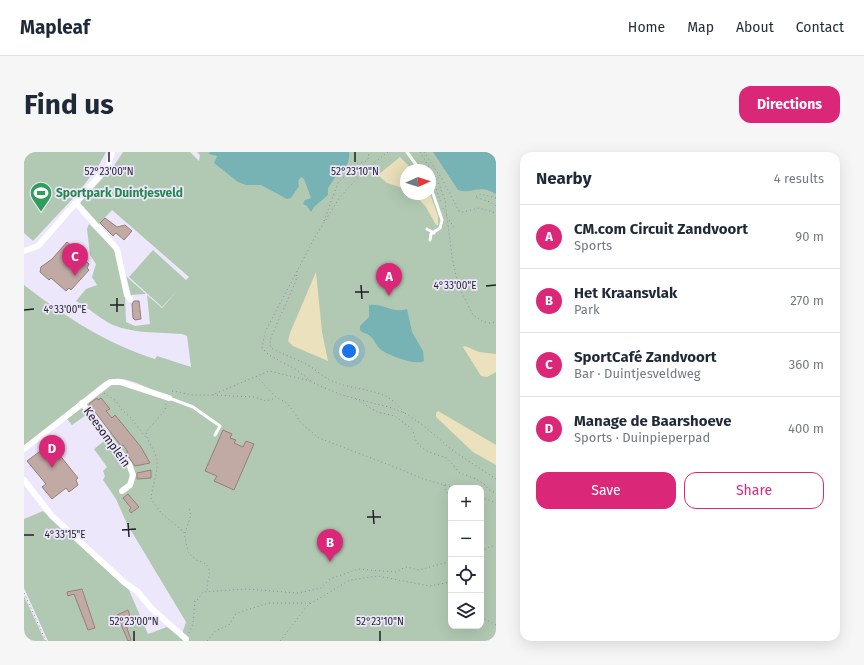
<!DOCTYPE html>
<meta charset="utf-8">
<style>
:root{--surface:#fff;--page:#f6f6f7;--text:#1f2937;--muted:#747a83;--line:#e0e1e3;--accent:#db2777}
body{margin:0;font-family:"Fira Sans",sans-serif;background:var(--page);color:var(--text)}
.controls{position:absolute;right:12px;bottom:12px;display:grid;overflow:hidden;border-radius:8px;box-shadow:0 4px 16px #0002}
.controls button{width:36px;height:36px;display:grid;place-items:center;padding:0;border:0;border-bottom:1px solid var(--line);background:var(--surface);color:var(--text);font:20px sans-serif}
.compass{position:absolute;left:376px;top:12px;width:36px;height:36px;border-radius:50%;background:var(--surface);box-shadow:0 4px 16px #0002;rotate:87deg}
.you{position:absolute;left:325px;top:199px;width:14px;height:14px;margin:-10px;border:3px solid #fff;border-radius:50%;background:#1a73e8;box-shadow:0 0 0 6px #1a73e833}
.badge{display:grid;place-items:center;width:26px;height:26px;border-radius:50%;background:var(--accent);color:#fff;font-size:13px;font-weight:700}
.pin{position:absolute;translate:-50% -33px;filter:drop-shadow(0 1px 2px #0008)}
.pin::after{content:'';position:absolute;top:21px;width:14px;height:12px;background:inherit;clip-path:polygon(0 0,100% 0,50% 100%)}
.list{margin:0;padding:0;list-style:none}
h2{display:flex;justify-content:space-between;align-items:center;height:52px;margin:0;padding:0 16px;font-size:17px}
h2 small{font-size:13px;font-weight:400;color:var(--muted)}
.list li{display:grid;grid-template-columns:26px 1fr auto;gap:12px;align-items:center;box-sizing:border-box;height:64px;padding:0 16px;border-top:1px solid var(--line)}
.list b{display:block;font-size:15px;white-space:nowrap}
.list p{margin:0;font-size:13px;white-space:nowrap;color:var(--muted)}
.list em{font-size:13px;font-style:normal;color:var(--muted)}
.actions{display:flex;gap:8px;padding:12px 16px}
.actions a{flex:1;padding:9px 0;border:1px solid var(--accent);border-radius:12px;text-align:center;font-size:14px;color:var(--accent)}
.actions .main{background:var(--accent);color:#fff}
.icon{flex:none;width:22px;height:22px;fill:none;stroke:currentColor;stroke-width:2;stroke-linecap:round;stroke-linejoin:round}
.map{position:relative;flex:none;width:472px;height:489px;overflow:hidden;border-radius:12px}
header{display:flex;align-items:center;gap:24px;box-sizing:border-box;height:56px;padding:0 20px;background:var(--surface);border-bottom:1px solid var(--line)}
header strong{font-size:19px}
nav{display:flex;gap:22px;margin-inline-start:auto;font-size:14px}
.intro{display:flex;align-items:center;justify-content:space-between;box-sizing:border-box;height:96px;padding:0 24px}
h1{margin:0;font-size:28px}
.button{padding:10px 18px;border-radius:12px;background:var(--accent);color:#fff;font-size:14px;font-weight:700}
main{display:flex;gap:24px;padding:0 24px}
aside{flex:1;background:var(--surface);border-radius:12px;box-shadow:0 4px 16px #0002}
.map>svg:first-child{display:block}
.green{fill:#b1c9b3;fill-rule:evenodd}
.sand{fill:#ebe1bc}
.water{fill:#77b3b4}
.building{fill:#c1a9a4;stroke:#967f7a}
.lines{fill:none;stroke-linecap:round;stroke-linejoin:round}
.path{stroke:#908c9b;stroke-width:1;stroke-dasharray:1 3;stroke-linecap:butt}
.service{stroke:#fff;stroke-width:3}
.minor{stroke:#fff;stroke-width:6}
.ticks{fill:none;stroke:#211f26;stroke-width:1.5}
.labels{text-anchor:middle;stroke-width:3.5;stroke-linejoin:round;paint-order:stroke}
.leisure-label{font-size:12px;font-weight:bold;fill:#27864d;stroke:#ede7fc;text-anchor:start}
.street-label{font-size:12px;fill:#211f26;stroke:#ede7fc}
.ticks-label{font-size:10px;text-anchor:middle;fill:#211f26;stroke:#ede7fc;stroke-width:3.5;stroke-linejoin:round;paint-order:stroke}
</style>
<header>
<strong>Mapleaf</strong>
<nav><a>Home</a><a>Map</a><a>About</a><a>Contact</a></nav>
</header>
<div class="intro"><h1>Find us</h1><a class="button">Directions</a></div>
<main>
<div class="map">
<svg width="472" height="489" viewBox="0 0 472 489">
<rect width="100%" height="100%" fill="#ede7fc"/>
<g class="green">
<path d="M0 0H82L75 13 54 41 9 89 0 81Z"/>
<path d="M99 0H166L175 9 176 3 173 0H472V489H24L0 436V367L19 359 105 438 124 482 143 475 157 485 162 470 103 372 92 347 79 328 81 324 79 319 83 315 70 297 85 285 87 274 72 256 48 273 43 267 89 232H95L143 248C133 239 105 225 91 227 86 227 82 229 79 231L0 294V133C40 164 83 192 131 207L133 204 167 215 163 184 158 182C135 180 106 182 85 171 74 165 65 156 52 149L62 137 73 133 68 125 72 112 66 103 63 77 65 72 91 98 101 145 102 170 111 174 126 172 123 143 138 156 154 138 138 155 105 125 129 98 162 128 165 125 88 58 74 73 55 52 89 15ZM382 18H406V42H382ZM427 336H457V474H427Z"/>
<path d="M102 124 122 142 107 143Z"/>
<path d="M0 444 21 489H0Z"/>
</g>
<g class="sand">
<path d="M376 5 389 18H382V37L363 31 354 23Z"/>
<path d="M390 42H406L414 64V73H412L402 55Z"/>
<path d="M292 120 298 180 304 209 269 194 264 189 266 181Z"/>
<path d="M441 194 455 200 472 202V220L463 225 457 224 439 195Z"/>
<path d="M414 259 472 293V313L449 300 412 265V261Z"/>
</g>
<g class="water">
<path d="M186 0H325C326 14 321 14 314 25L312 24 304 36V43L290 55 287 60 283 54 279 52 281 48 287 46 280 27 277 25 274 29 275 34 267 46 263 47 237 33H222L214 30 190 11 193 4 185 2Z"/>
<path d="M409 0H472V42C455 31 447 43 434 38Z"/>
<path d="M345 153C358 151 371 162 383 157L388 180 399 199 400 209C392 214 363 203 356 197 352 193 350 187 346 184 343 181 339 182 336 178V174L345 165Z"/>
</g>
<g class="building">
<path d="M81 66 93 75 101 73 108 79 100 88 92 81 89 84 76 71Z"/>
<path d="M43 90 48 94 47 96 65 112 63 116 65 118 47 138 45 136 42 139 27 126 25 128 16 120 17 115 28 107Z"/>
<path d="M110 149H115L117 167 111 168 109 166 108 152Z"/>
<path d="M73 246 74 248 77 246 86 257 82 259 88 266 91 263 117 295 126 311 111 314 102 301 104 300 99 293 97 294 65 252Z"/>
<path d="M199 278 208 282 206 286 212 288 210 291 219 295 222 289 230 292 210 338 190 329 193 324 181 319Z"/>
<path d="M23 294 26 299 30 296 54 326 52 328 54 333 45 340 42 336 28 347 18 335 22 332 3 309Z"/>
<path d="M127 318V326L113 327V321Z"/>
<path d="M104 342 115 355 107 361 105 358 107 356 99 346Z"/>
<path d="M58 437 71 476 64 478 50 442 44 444 43 440Z"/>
<path d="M104 458 108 470 102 473 107 488 104 489 93 463Z"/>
</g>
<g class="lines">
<g class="path">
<path d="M364 0 341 18 316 45 291 85 241 180 238 196 245 203 273 218 288 230 296 234 318 243 368 256 383 262 400 274 428 298 472 327"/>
<path d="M396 0 414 30 421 48 428 105 434 133 449 163 458 169 465 171 472 170"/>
<path d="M400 0 418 27 435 59 439 60 455 56 472 61"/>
<path d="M412 37 417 51"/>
<path d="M472 46 457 42 451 45 466 50 472 54"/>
<path d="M419 56 423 65"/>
<path d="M425 68 430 75"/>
<path d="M300 69 314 31 334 11 343 9 345 5 344 0"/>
<path d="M273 119 272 129 247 185 246 192 247 196C259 202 272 207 284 213 292 218 298 224 306 228 332 241 362 233 380 261"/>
<path d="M232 224 252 245 264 252 277 271 295 286 381 319 399 327 432 336"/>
<path d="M148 239 169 243H188L245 219 287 229"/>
<path d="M80 241 92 249 97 257 107 266 123 287"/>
<path d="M189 243 230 245 242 249 252 246"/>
<path d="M332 247 353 260 371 264 389 278C391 298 407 301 423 306L436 321 452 327 461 333 465 338 472 341"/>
<path d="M142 252 141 258 122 280C123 291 132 298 133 309 134 321 128 334 127 347L138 362 160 380 164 400 172 408C194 413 182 427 183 439"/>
<path d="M420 333 422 340 427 343"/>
<path d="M457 345 472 351"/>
<path d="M161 381 167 363 165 356"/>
<path d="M457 399 468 394 472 395"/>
<path d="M0 441 22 489"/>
<path d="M457 465 472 473"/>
<path d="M165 481 169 472 171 448 174 447 179 440 223 437 274 441 297 436 306 427 334 417 371 420 382 415 395 418 427 409"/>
<path d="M183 489 191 479 205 473 211 463 216 460 245 451H286"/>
<path d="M256 489 284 453 326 428 354 424 405 434 427 430"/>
</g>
<g class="service">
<path d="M383 0 396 18"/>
<path d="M406 33 418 68 416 76 407 82 406 88"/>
<path d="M403 77 410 81"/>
<path d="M145 246 169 255 196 274 191 283"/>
</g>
<g class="minor">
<path d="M52 51 93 97 103 143 106 147"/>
<path d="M0 99 14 94 84 14 88 0"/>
<path d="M58 251 105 312 109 323 106 333 98 339"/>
<path d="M0 297 86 230H96L145 246"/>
<path d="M0 328 28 364 101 431 113 439 128 457 162 487"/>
</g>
</g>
<path class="ticks" d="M85 0V10M331 0V10M337 133 338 147M462 134 472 133M331 140H345M93 146V160M86 153H100M0 158 10 157M349 358 350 372M343 365H357M104 371 105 385M98 378 112 377M0 383H10M110 479V489M356 479V489"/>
<defs>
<g id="stadium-pin" transform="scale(1.15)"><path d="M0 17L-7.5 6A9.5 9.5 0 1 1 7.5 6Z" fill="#2e9e5b" stroke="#ede7fc"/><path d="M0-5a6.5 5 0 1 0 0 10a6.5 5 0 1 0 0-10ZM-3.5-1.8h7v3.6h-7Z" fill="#fff"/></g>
</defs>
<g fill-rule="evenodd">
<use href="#stadium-pin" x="17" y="41"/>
</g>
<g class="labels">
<g class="leisure-label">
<text x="32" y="45">Sportpark Duintjesveld</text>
</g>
<g class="street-label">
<text transform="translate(83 285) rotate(54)" y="4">Keesomplein</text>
</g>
</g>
<g class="ticks-label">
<text x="85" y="23">52°23'00"N</text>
<text x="331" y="23">52°23'10"N</text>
<text x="431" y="137">4°33'00"E</text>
<text x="41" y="161">4°33'00"E</text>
<text x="41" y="386">4°33'15"E</text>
<text x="110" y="473">52°23'00"N</text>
<text x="356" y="473">52°23'10"N</text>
</g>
</svg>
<div class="controls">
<button>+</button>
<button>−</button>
<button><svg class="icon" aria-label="locate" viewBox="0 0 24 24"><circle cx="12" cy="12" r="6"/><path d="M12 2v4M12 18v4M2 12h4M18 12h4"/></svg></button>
<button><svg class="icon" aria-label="layers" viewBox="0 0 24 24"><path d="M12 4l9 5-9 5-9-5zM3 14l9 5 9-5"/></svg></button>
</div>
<svg class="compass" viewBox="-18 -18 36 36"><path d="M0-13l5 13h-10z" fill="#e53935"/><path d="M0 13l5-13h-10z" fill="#747a83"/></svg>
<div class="you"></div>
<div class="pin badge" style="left:365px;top:144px">A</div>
<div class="pin badge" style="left:306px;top:410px">B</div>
<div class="pin badge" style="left:51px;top:124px">C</div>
<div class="pin badge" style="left:28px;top:316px">D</div>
</div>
<aside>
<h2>Nearby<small>4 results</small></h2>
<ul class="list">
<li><span class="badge">A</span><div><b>CM.com Circuit Zandvoort</b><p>Sports</p></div><em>90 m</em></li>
<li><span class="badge">B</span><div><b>Het Kraansvlak</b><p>Park</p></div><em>270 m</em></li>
<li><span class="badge">C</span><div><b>SportCafé Zandvoort</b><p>Bar · Duintjesveldweg</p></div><em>360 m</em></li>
<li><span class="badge">D</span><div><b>Manage de Baarshoeve</b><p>Sports · Duinpieperpad</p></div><em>400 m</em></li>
</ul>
<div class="actions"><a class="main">Save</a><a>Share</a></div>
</aside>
</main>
